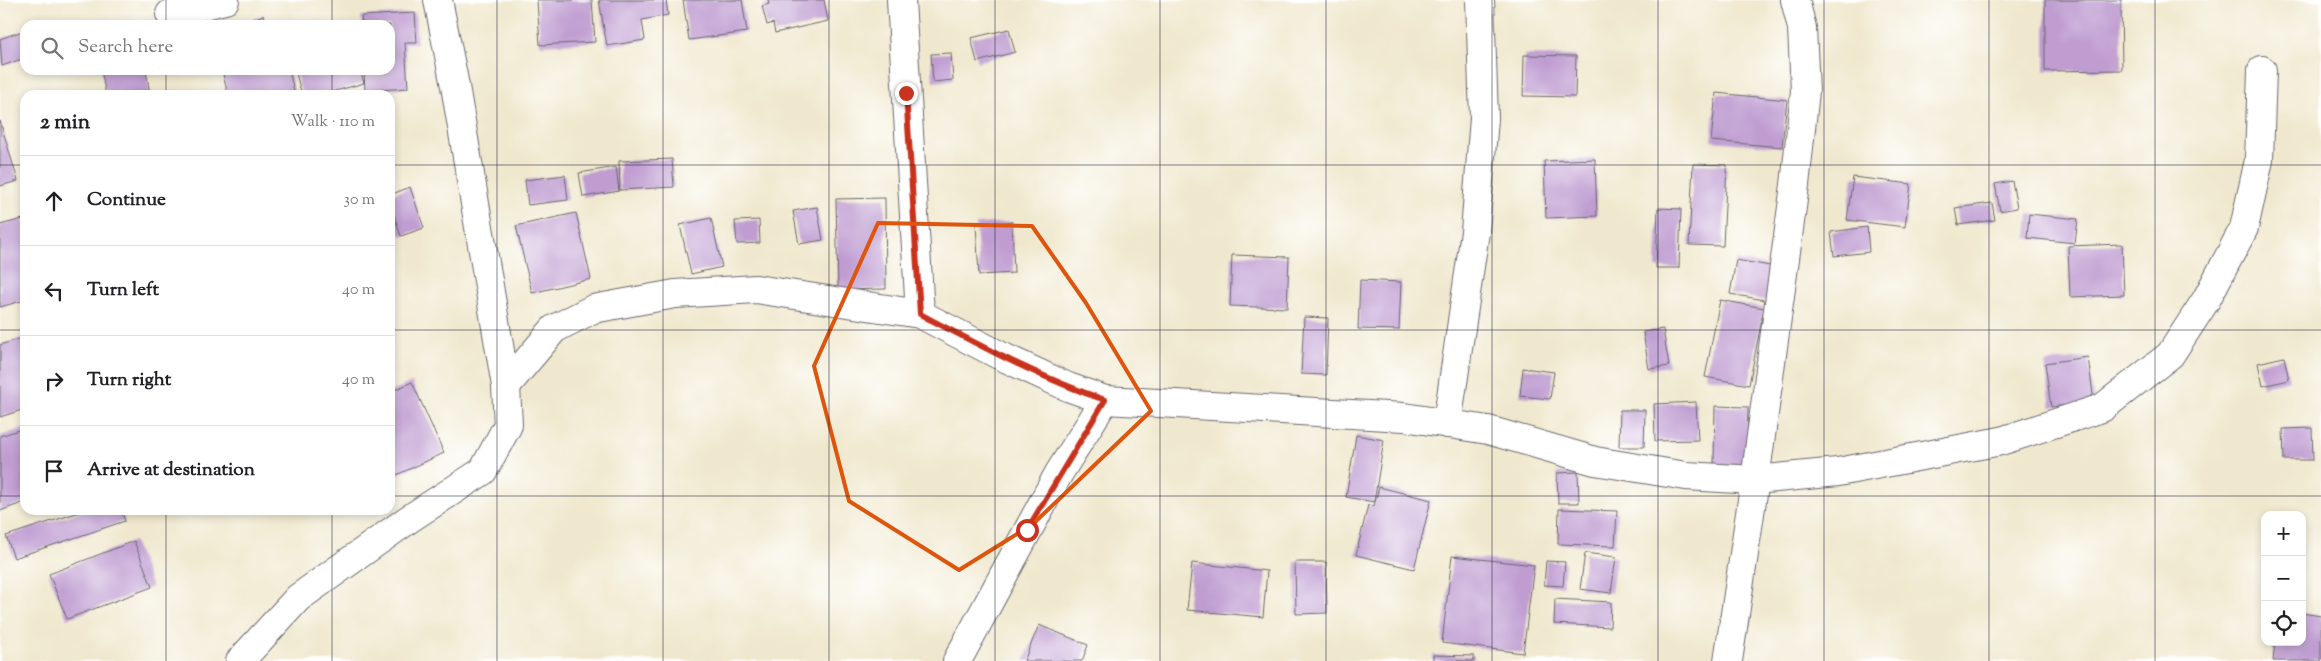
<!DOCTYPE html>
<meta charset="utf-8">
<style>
:root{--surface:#fff;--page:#f6f6f6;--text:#202124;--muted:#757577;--line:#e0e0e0}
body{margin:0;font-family:"Sorts Mill Goudy",serif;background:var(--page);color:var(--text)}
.controls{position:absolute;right:15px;bottom:15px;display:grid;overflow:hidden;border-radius:10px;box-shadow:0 2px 8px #0003}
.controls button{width:45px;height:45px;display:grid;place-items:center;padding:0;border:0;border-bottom:1px solid var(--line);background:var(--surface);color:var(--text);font:25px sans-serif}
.stop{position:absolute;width:15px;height:15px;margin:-11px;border:4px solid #c8321e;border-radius:50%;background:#fff}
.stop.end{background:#c8321e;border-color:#fff;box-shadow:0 1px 5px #0008}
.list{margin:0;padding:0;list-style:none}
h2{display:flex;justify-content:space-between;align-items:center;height:65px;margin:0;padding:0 20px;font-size:21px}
h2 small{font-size:16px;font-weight:400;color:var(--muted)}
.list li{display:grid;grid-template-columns:32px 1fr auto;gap:15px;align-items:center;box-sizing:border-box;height:90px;padding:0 20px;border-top:1px solid var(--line)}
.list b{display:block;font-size:19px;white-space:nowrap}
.list em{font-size:16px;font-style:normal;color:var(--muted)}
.icon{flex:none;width:28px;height:28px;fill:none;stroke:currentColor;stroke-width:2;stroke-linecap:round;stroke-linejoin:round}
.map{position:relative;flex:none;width:2321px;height:661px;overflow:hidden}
.search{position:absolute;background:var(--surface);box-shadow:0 2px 8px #0003;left:20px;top:20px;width:375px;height:55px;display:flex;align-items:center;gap:12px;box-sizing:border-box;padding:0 18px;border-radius:15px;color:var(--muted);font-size:19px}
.panel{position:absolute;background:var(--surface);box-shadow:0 2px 8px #0003;left:20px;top:90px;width:375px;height:425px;border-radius:15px}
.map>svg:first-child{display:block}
.building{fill:#bf9dd1}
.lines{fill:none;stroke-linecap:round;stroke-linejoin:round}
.minor-casing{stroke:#6a676e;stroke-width:30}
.minor{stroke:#fff;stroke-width:28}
.route{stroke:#c8321e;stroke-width:6}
.marked{fill:none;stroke:#de560e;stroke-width:4;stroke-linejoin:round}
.grid{fill:none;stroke:#22223b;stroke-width:1;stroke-opacity:0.55}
</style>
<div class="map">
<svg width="2321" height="661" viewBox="0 0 2321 661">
<rect width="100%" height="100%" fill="#fff"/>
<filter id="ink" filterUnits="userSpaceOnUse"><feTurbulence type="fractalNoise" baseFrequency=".02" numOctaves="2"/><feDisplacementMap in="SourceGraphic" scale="10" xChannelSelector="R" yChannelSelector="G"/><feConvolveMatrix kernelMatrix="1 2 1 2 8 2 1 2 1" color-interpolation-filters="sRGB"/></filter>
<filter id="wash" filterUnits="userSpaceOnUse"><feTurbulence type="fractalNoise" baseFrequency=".0096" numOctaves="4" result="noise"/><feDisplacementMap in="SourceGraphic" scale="20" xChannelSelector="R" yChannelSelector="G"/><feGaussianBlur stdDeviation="1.12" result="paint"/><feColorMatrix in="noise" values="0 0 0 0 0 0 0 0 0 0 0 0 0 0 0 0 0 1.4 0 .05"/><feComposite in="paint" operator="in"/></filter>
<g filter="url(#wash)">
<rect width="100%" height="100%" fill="#f0e8ce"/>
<g id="blocks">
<g class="building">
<path d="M537 0H592L595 42 540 45Z"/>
<path d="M599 0H666L668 15 642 20 645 40 607 46Z"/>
<path d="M683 0H742L747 32 689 40Z"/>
<path d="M768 0H824L828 21 775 33 773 23 767 25 762 6 769 4Z"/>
<path d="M2045 0H2121L2122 70 2045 71Z"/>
<path d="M415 13 417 43H405L408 88 365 91 364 70H390V25H362L361 16Z"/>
<path d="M263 15 267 25H239Z"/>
<path d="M1009 29 1015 52 977 62 971 38Z"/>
<path d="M25 30V58L2 66 0 39Z"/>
<path d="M951 53 953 80 933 82 931 54Z"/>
<path d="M1524 55 1576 56 1575 97 1523 96Z"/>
<path d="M101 70H146L150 95H106Z"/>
<path d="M222 70H289L295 95H228Z"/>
<path d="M295 70H360L364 83 321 95H302Z"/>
<path d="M1716 93 1787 100 1782 147 1711 141Z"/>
<path d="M0 121 18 181 0 186Z"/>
<path d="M672 159 674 187 620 190 619 161Z"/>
<path d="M1595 159 1597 216 1546 218 1544 161Z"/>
<path d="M1693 164 1727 165 1723 246 1689 245Z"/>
<path d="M616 167 619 191 583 197 579 173Z"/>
<path d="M565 175 568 200 528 205 525 180Z"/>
<path d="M1853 177 1911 184 1905 227 1847 220Z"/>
<path d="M2012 181 2017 208 2000 211 1995 184Z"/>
<path d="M410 187 424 228 401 236 390 204V195Z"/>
<path d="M885 198 886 289 838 290 836 199Z"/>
<path d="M1992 203 1995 220 1958 225 1955 208Z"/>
<path d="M817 207 823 240 799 244 793 211Z"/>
<path d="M1658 208 1681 209 1679 268H1656Z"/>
<path d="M576 213 591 279 532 293 516 226Z"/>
<path d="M2029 214 2078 219 2075 243 2027 238Z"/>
<path d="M711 218 722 267 691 274 680 225Z"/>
<path d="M23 219 25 226V300L0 307V225Z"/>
<path d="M759 220 760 243 737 244 735 221Z"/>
<path d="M1012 222 1014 273 979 275 976 224Z"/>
<path d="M1867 227 1869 252 1834 256 1831 232Z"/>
<path d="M2122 244 2124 295 2070 297 2068 246Z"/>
<path d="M1232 255 1289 257 1287 308 1230 306Z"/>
<path d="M1736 260 1776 267 1770 301 1730 294Z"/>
<path d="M1360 280 1401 282 1399 330 1358 329Z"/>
<path d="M1720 300 1764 308 1749 385 1705 377Z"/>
<path d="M1304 317 1328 318 1326 375 1301 374Z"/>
<path d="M1663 329 1669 366 1649 369 1643 332Z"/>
<path d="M25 337V409L0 417V345Z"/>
<path d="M2088 357 2094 402 2051 407 2045 363Z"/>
<path d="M2284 357 2289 380 2263 386 2258 363Z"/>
<path d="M1523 368 1554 372 1550 399 1520 396Z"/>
<path d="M412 382 444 453 390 478V392Z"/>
<path d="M1696 402 1698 440 1655 441 1654 404Z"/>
<path d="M1715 406 1748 407 1747 467 1714 466Z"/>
<path d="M1620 410H1645L1644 447H1619Z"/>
<path d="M25 428V502L0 511V436Z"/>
<path d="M2312 428 2313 460H2284L2283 429Z"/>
<path d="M1356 435 1384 440 1374 502 1346 497Z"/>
<path d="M1578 472 1579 503H1558L1557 473Z"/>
<path d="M1379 487 1431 500 1414 569 1356 555 1368 505 1374 506Z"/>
<path d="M1559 509 1617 511 1615 546 1558 544Z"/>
<path d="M86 510H121L125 521 14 558 6 536Z"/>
<path d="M134 541 152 587 67 619 49 574Z"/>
<path d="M1585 553 1616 557 1611 593 1580 589Z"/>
<path d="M1452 556 1534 565 1523 653 1442 643Z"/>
<path d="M1546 561 1565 562 1563 586 1544 585Z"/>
<path d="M1295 562H1326L1327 613 1296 614Z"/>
<path d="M1192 563 1267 571 1263 617 1187 610Z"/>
<path d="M1555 599 1611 602 1610 627 1554 624Z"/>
<path d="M2302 613 2321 616V661H2273L2275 642H2302Z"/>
<path d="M1039 625 1088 645 1082 661H1024Z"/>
<path d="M1433 655 1474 656V661H1433Z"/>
</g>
</g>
</g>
<g filter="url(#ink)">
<use href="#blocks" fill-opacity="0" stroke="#6a676e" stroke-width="1"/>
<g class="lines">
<g class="minor-casing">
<g id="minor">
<path d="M901 0 920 314"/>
<path d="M170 14 225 0"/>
<path d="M506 386 554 329 593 309 675 294 756 289 920 314 999 355 1068 387 1105 400 1404 417 1488 430 1595 461 1686 476 1755 480 1838 472 2001 441 2102 408 2170 355 2206 300 2244 228 2259 160 2262 70"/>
<path d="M1447 424 1475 232 1484 118 1480 0"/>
<path d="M240 661 298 598 409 519 483 471 508 425 506 386 455 86 438 0"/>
<path d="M957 661 1059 473 1105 400"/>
<path d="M1728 661 1755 480 1795 185 1805 91 1802 28 1795 0"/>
</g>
</g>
<use href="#minor" class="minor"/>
</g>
</g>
<g class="lines" filter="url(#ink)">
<path class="route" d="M906 93 920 314C981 346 1040 378 1105 400L1027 530"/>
</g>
<path class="marked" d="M878 223 1032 226 1086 303 1151 411 1033 524 959 570 849 501 814 366Z"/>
<path class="grid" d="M166 0V25M332 0V25M497 0V661M663 0V661M829 0V661M995 0V661M1160 0V661M1326 0V661M1492 0V661M1658 0V661M1824 0V661M1989 0V661M2155 0V661M166 70V95M332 70V95M0 165H25M390 165H2321M0 330H25M390 330H2321M0 496H25M390 496H2321M166 510V661M332 510V661"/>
</svg>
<div class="controls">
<button>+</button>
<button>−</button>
<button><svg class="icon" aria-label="locate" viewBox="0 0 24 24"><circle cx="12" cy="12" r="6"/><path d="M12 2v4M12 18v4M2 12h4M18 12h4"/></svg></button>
</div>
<div class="stop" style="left:1027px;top:530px"></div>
<div class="stop end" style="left:906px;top:93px"></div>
<div class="search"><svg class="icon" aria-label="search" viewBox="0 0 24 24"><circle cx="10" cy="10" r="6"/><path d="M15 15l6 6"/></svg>Search here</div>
<section class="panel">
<h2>2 min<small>Walk · 110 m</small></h2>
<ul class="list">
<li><svg class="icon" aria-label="ahead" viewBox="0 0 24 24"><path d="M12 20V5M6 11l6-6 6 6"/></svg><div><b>Continue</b></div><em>30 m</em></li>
<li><svg class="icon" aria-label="left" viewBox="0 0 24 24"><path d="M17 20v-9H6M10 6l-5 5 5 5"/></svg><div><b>Turn left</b></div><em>40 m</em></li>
<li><svg class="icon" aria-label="right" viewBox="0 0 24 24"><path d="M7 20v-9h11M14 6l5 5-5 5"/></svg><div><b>Turn right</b></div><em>40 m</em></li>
<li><svg class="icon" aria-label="arrive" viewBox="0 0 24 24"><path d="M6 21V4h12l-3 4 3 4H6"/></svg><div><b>Arrive at destination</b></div></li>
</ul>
</section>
</div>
